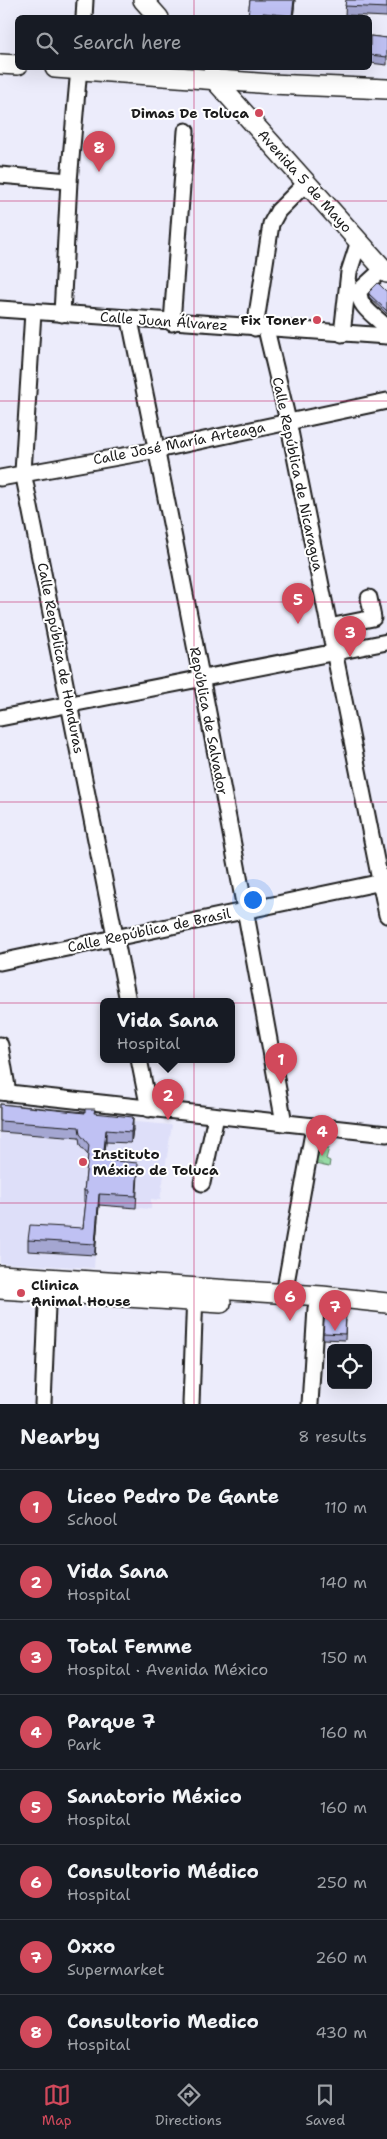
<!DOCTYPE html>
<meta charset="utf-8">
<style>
:root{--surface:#171b24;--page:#242831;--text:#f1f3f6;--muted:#9ea1a6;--line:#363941;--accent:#d1495b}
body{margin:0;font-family:"Shantell Sans",sans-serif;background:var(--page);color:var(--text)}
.controls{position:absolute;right:15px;bottom:15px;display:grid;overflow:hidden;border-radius:8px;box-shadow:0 5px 20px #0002}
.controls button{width:45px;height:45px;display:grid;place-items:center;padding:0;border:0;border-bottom:1px solid var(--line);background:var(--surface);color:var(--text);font:25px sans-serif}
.you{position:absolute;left:252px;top:899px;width:18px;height:18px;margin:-12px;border:4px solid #fff;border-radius:50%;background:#1a73e8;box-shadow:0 0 0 8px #1a73e833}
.badge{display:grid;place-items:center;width:32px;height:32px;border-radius:50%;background:var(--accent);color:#fff;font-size:16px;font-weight:700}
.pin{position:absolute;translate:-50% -41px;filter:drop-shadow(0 1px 2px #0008)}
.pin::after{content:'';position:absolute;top:26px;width:18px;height:15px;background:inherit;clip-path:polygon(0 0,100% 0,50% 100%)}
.popup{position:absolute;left:100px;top:998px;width:135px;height:65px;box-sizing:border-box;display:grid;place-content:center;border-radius:8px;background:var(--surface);filter:drop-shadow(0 1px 4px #0005);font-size:16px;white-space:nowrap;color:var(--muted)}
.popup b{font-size:19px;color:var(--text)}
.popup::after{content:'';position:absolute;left:50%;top:100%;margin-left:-10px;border:10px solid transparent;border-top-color:var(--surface)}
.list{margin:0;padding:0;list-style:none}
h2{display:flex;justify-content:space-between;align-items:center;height:65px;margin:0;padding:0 20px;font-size:21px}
h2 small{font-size:16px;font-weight:400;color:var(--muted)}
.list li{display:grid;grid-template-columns:32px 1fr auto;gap:15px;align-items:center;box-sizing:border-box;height:75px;padding:0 20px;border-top:1px solid var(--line)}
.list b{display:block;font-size:19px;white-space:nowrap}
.list p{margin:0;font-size:16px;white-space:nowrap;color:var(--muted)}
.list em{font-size:16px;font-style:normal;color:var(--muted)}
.icon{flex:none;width:28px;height:28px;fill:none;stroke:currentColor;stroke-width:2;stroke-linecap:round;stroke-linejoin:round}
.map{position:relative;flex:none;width:387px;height:1404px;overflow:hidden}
.search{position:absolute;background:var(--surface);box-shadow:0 5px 20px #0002;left:15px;right:15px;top:15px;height:55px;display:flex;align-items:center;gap:12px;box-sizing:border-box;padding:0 18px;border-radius:8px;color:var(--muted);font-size:19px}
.sheet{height:665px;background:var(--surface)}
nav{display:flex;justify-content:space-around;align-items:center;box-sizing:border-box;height:70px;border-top:1px solid var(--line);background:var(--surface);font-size:14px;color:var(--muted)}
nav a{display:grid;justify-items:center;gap:2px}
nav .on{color:var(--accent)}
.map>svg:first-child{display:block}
.built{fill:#dedff9}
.park{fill:url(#park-crowns);stroke:#5a7c61}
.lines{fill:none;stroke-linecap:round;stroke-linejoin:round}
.minor-casing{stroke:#1c1c1c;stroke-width:19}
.major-casing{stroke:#1c1c1c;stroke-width:22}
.minor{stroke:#fff;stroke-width:15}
.major{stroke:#fff;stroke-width:19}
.wall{fill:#a4a6d1;stroke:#1c1c1c}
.shaded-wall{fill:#8687aa;stroke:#1c1c1c}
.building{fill:#bfc1f3;stroke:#1c1c1c}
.grid{fill:none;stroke:#c2185b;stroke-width:1;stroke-opacity:0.55}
.poi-dot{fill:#d1495b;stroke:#fff;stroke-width:2}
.labels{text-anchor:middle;stroke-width:4;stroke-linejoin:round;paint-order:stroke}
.poi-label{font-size:14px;font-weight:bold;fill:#1c1c1c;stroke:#fff;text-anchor:end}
.street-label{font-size:14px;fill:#1c1c1c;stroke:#fff}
</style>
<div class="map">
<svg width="387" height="1404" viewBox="0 0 387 1404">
<defs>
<pattern id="park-crowns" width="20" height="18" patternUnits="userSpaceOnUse" patternTransform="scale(1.25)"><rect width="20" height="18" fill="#97dba6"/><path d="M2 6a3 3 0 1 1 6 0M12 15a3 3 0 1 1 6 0" fill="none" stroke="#82bb8e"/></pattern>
</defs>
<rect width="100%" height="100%" fill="#ececfb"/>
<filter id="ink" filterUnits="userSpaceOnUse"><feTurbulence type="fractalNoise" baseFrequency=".02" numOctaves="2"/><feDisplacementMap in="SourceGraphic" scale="10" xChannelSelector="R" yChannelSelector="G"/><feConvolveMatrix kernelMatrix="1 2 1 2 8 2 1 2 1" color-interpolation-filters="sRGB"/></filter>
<g filter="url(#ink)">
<path class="built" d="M0 1111 172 1125 160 1200 151 1199V1209L99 1205 94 1268 0 1263Z"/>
<path class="park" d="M319 1147 329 1148 326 1159 330 1161 329 1167 315 1164Z"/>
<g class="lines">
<g class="minor-casing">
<g id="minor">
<path d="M84 18 85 0"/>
<path d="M0 175 69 181"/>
<path d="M383 269 360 290C355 304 376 317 385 326"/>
<path d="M0 309 387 336"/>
<path d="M33 312 23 472 128 1001"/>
<path d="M62 314 69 181 79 68"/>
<path d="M130 320C185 587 236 855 284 1123"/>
<path d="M172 323 186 131"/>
<path d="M255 328 271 224 278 211 306 183"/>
<path d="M266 329 288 421 387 915"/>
<path d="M342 334 349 272 359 241"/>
<path d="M0 478 157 450 387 401"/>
<path d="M329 627 373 618 369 598"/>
<path d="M0 718 387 642"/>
<path d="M0 962 387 881"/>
<path d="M0 1045 8 1093"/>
<path d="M139 1059 149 1109"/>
<path d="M0 1092 387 1134"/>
<path d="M202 1183 216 1116"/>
<path d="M284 1294 314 1127"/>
<path d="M43 1404 48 1281"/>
<path d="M191 1404 195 1292"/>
<path d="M310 1404 316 1308"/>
</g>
</g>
<g class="major-casing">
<g id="major">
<path d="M143 0 159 18"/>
<path d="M0 64 18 65"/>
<path d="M55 68 271 84 387 89"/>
<path d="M211 76 387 273"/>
<path d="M0 1275 322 1296 387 1303"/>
<path d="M0 1289 221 1303"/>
</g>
</g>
<use href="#minor" class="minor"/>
<use href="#major" class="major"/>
</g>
<g class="wall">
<path d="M250 0H295L293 18H245L248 16Z"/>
<path d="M346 0H387V17L345 15Z"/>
<path d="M370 36 387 38V65L370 63Z"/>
<path d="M387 292V314L369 297V294Z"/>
<path d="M0 1104 95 1113 133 1129 131 1143 106 1142 104 1160 138 1174 136 1208 99 1205 95 1255 28 1251V1240L83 1228 86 1202H84V1191L88 1155 80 1146 79 1138 0 1132Z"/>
<path d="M346 1320 345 1340 323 1339V1333Z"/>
</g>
<g class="shaded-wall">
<path d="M294 0H295L293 18H292Z"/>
<path d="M133 1117V1129L131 1143V1132Z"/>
<path d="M106 1130V1142L103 1171V1160Z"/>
<path d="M99 1194V1205L95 1255V1244Z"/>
</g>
<g class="building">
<path d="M250 0H294L292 16 263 13V18H245V16H248Z"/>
<path d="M346 0H387V8L345 6Z"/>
<path d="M370 36 387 38V57L370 55Z"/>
<path d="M378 283 387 292V311L369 294V292Z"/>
<path d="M0 1104 85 1113V1109H95L94 1113 133 1117 131 1132 106 1130 103 1160 138 1163 136 1196 99 1194 95 1244 28 1240 30 1225 83 1228 87 1191H84L89 1145 80 1134 79 1127 0 1121Z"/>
<path d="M325 1312 346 1314 345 1334 323 1333Z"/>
</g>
</g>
<path class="grid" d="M194 0V18M194 68V1404M0 201H387M0 401H387M0 602H387M0 802H387M0 1003H387M0 1203H387"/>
<g class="poi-dot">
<circle cx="259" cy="113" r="5"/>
<circle cx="317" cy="320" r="5"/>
<circle cx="83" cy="1162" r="5"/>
<circle cx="21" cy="1293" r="5"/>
</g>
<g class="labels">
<g class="poi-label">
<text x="249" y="118">Dimas De Toluca</text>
<text x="307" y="325">Fix Toner</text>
<text x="93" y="1159" text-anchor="start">Instituto<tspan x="93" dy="16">México de Toluca</tspan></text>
<text x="31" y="1290" text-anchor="start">Clinica<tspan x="31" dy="16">Animal House</tspan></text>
</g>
<g class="street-label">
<text transform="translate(305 181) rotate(48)" y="5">Avenida 5 de Mayo</text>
<text transform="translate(164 321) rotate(4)" y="5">Calle Juan Álvarez</text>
<text transform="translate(179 443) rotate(-11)" y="5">Calle José María Arteaga</text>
<text transform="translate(298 474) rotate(78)" y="5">Calle República de Nicaragua</text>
<text transform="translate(61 658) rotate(79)" y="5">Calle República de Honduras</text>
<text transform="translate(209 721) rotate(79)" y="5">República de Salvador</text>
<text transform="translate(149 930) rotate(-12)" y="5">Calle República de Brasil</text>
</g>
</g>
</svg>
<div class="controls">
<button><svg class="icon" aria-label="locate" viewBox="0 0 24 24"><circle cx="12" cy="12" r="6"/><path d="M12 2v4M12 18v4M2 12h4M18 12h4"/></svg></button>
</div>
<div class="you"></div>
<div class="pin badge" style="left:281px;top:1084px">1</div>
<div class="pin badge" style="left:168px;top:1120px">2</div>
<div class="popup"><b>Vida Sana</b>Hospital</div>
<div class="pin badge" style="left:350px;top:657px">3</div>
<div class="pin badge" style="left:322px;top:1156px">4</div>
<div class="pin badge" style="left:298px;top:624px">5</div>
<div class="pin badge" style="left:290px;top:1321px">6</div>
<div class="pin badge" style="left:335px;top:1331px">7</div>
<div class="pin badge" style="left:99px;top:172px">8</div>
<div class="search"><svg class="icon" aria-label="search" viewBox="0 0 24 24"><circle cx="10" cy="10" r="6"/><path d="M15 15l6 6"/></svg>Search here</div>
</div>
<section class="sheet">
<h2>Nearby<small>8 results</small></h2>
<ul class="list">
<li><span class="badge">1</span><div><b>Liceo Pedro De Gante</b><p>School</p></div><em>110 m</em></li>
<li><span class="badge">2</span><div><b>Vida Sana</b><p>Hospital</p></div><em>140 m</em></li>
<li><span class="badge">3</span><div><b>Total Femme</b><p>Hospital · Avenida México</p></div><em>150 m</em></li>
<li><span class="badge">4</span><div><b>Parque 7</b><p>Park</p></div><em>160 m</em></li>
<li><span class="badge">5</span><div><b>Sanatorio México</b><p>Hospital</p></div><em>160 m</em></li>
<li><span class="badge">6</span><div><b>Consultorio Médico</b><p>Hospital</p></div><em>250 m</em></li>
<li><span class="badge">7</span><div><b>Oxxo</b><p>Supermarket</p></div><em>260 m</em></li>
<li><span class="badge">8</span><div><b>Consultorio Medico</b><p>Hospital</p></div><em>430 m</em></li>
</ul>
</section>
<nav>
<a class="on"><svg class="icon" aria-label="map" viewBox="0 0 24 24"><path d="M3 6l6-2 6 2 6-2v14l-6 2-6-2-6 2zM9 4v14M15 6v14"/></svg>Map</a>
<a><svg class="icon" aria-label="directions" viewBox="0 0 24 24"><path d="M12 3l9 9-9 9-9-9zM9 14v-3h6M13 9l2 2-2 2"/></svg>Directions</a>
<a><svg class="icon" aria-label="saved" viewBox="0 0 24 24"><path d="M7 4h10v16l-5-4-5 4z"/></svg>Saved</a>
</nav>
